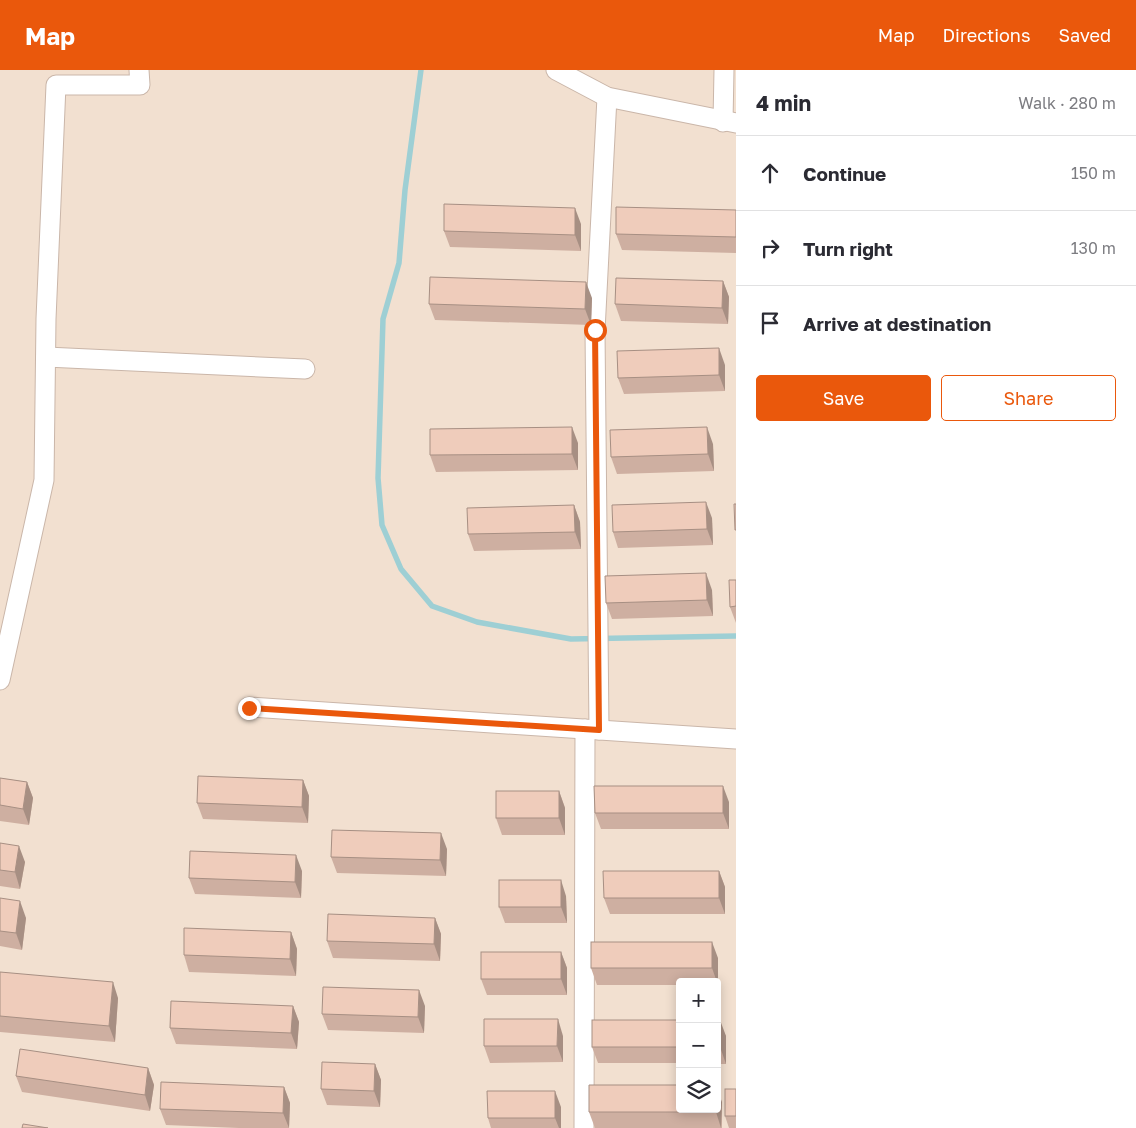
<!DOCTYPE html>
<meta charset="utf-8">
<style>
:root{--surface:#fff;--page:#f7f7f7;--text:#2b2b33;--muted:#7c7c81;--line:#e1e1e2;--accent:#ea580c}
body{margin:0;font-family:"Golos Text",sans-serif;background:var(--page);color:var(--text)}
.controls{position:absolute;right:15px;bottom:15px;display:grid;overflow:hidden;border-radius:5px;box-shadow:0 2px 12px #0003}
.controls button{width:45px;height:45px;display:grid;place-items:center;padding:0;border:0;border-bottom:1px solid var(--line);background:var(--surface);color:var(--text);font:25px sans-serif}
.stop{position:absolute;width:15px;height:15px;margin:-11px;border:4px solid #ea580c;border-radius:50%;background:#fff}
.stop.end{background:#ea580c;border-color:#fff;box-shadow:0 1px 5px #0008}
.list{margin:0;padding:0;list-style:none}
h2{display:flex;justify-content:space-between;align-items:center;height:65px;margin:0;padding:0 20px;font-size:21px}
h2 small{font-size:16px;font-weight:400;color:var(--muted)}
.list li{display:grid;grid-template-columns:32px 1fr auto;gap:15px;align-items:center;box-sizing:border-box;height:75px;padding:0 20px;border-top:1px solid var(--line)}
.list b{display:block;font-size:19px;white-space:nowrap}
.list em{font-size:16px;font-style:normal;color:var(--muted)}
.actions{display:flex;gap:10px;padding:15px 20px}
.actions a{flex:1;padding:11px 0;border:1px solid var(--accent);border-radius:5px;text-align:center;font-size:18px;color:var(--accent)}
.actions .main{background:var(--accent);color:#fff}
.icon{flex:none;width:28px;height:28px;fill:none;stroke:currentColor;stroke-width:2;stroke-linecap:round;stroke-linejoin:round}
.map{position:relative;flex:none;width:736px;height:1058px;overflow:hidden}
header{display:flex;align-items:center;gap:30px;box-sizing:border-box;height:70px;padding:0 25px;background:var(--accent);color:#fff}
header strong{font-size:24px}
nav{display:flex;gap:28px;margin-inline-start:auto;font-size:18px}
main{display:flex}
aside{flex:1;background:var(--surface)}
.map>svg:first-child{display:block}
.residential{fill:#f2e0d0;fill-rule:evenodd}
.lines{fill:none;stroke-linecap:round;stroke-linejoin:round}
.stream{stroke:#9ecfd4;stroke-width:5.5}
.minor-casing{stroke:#cab6a9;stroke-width:21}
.minor{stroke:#fff;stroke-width:19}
.wall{fill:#ceafa1}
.shaded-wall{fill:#a78f83}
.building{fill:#efccbb;stroke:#a78f83}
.route{stroke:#ea580c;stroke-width:6}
</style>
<header>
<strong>Map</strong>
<nav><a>Map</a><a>Directions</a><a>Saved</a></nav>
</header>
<main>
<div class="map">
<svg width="736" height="1058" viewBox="0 0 736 1058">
<rect width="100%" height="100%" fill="#fbefe1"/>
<path class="residential" d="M0 0H736V1058H0ZM680 912H717V1039H680Z"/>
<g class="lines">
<path class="stream" d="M421 0 405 120 399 193 383 249 378 408 382 455 401 499 432 536 477 552 571 569 736 566"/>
<g class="minor-casing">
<g id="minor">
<path d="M556 0 607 27 736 53"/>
<path d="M723 52 724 0"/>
<path d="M46 287 305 299"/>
<path d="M0 610 44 410 46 249 56 15H140L139 0"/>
<path d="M249 637 736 669"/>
<path d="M599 660 595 261 607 27"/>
<path d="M584 1058 585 659"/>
</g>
</g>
<use href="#minor" class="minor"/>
</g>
<g class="wall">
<path d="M736 140V183L622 180 616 164Z"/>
<path d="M581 154V181L450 177 444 161Z"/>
<path d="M723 211 729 227 728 254 621 251 615 234Z"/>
<path d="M592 228 591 255 435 250 429 234Z"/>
<path d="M725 295V321L624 324 618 308Z"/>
<path d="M578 373V400L436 402 430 385Z"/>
<path d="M713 374 714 401 617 404 611 387Z"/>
<path d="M574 435 580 452 581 479 474 481 468 464Z"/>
<path d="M712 448 713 475 618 478 613 462Z"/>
<path d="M736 510V553L730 537Z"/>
<path d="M712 520 713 546 612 549 606 533Z"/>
<path d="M0 708 27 712 33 728 29 755 0 751Z"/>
<path d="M303 710 309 726 308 753 203 749 197 733Z"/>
<path d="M559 721 565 738V765H502L496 748Z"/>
<path d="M729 732V759H601L595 743Z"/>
<path d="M0 773 25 792 20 819 0 816Z"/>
<path d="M447 779 446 806 337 803 331 787Z"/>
<path d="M302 801 301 828 195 824 189 808Z"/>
<path d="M719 801 725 817V844H610L604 828Z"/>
<path d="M566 826 567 853H505L499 837Z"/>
<path d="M0 828 26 848 22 880 0 876Z"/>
<path d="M435 848 441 864 440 891 333 888 327 871Z"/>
<path d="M291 862 297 879 296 906 189 902 184 885Z"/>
<path d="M561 882 567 898V925H487L481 909Z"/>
<path d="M718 888V915H717V912H680V915H597L591 898Z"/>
<path d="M0 902 118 928 115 972 0 962Z"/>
<path d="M293 936 299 952 297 979 176 974 170 958Z"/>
<path d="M425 936 424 963 328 960 322 944Z"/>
<path d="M680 950V993H598L592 977Z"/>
<path d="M717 950 726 966V994H717Z"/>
<path d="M563 966V992L490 993 484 976Z"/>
<path d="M375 994 381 1010 380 1037 327 1035 321 1019Z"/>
<path d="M148 998 154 1015 150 1041 22 1022 16 1006Z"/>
<path d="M284 1017 290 1033 289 1058H239L166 1055 160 1039Z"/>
<path d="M736 1019V1058H729L725 1046Z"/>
<path d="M722 1032V1058H595L589 1042Z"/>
<path d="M561 1037V1058H491L488 1048Z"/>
</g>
<g class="shaded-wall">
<path d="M575 138 581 154V181L575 165Z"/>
<path d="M723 211 729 227 728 254 722 238Z"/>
<path d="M586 212 592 228 591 255 585 239Z"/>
<path d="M719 278 725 295V321L719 305Z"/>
<path d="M572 357 578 373V400L572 384Z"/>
<path d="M707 357 713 374 714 401 708 384Z"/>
<path d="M706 432 712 448 713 475 707 459Z"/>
<path d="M574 435 580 452 581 479 575 462Z"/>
<path d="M706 503 712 520 713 546 707 530Z"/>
<path d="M303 710 309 726 308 753 302 737Z"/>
<path d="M27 712 33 728 29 755 23 739Z"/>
<path d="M723 716 729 732V759L723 743Z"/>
<path d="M559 721 565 738V765L559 748Z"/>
<path d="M441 763 447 779 446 806 440 790Z"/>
<path d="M19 776 25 792 20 819 15 802Z"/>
<path d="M296 785 302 801 301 828 295 812Z"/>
<path d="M719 801 725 817V844L719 828Z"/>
<path d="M561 810 566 826 567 853 561 837Z"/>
<path d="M20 831 26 848 22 880 16 863Z"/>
<path d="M435 848 441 864 440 891 434 874Z"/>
<path d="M291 862 297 879 296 906 290 889Z"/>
<path d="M712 872 718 888V915L712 898Z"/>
<path d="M561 882 567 898V925L561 909Z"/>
<path d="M113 912 118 928 115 972 109 956Z"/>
<path d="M419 920 425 936 424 963 418 947Z"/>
<path d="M293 936 299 952 297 979 291 963Z"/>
<path d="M558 949 563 966V992L557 976Z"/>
<path d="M720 950 726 966V994L720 977Z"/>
<path d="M375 994 381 1010 380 1037 374 1021Z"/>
<path d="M148 998 154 1015 150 1041 145 1025Z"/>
<path d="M284 1017 290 1033 289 1058 283 1043Z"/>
<path d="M717 1019 722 1032 721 1058 716 1042V1039H717Z"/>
<path d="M555 1021 561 1037V1058H559L555 1048Z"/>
</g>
<g class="building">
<path d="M444 134 575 138V165L444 161Z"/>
<path d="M616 137 736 140V167L616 164Z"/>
<path d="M430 207 586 212 585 239 429 234Z"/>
<path d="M616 208 723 211 722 238 615 234Z"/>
<path d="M719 278V305L618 308 617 281Z"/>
<path d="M572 357V384L430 385V359Z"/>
<path d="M707 357 708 384 611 387 610 360Z"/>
<path d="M706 432 707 459 613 462 612 435Z"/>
<path d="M734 434H736V460H735Z"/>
<path d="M574 435 575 462 468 464 467 438Z"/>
<path d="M706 503 707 530 606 533 605 506Z"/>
<path d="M729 510H736V536L730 537Z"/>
<path d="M198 706 303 710 302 737 197 733Z"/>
<path d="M0 708 27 712 23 739 0 735Z"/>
<path d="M594 716H723V743H595Z"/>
<rect x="496" y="721" width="63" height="27"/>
<path d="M332 760 441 763 440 790 331 787Z"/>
<path d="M0 773 19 776 15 802 0 800Z"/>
<path d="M190 781 296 785 295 812 189 808Z"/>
<path d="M603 801H719V828H604Z"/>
<rect x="499" y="810" width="62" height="27"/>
<path d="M0 828 20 831 16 863 0 861Z"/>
<path d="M328 844 435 848 434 874 327 871Z"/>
<path d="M184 858 291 862 290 889 184 885Z"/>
<rect x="591" y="872" width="121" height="26"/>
<rect x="481" y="882" width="80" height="27"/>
<path d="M0 902 113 912 109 956 0 946Z"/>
<path d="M323 917 419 920 418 947 322 944Z"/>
<path d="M171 931 293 936 291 963 170 958Z"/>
<path d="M484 949H558L557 976H484Z"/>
<rect x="592" y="950" width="88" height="27"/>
<rect x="717" y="950" width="3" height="27"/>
<path d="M20 979 148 998 145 1025 16 1006Z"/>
<path d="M322 992 375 994 374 1021 321 1019Z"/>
<path d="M161 1012 284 1017 283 1043 160 1039Z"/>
<path d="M589 1015H680V1039H716V1042H589Z"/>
<rect x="725" y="1019" width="11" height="27"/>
<path d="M487 1021H555V1048H488Z"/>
<path d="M23 1054 48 1058H22Z"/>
</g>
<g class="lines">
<path class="route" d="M249 638 599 660 595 260"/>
</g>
</svg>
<div class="controls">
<button>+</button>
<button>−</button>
<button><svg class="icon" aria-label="layers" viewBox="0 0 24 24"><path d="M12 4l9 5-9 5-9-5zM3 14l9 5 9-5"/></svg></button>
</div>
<div class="stop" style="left:595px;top:260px"></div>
<div class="stop end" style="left:249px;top:638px"></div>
</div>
<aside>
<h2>4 min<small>Walk · 280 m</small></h2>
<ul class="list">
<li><svg class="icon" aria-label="ahead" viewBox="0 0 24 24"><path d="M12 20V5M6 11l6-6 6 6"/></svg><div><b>Continue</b></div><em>150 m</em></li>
<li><svg class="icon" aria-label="right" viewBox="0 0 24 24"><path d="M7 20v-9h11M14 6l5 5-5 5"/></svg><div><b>Turn right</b></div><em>130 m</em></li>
<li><svg class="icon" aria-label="arrive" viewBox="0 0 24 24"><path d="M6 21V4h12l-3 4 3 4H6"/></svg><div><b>Arrive at destination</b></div></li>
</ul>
<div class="actions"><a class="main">Save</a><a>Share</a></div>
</aside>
</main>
